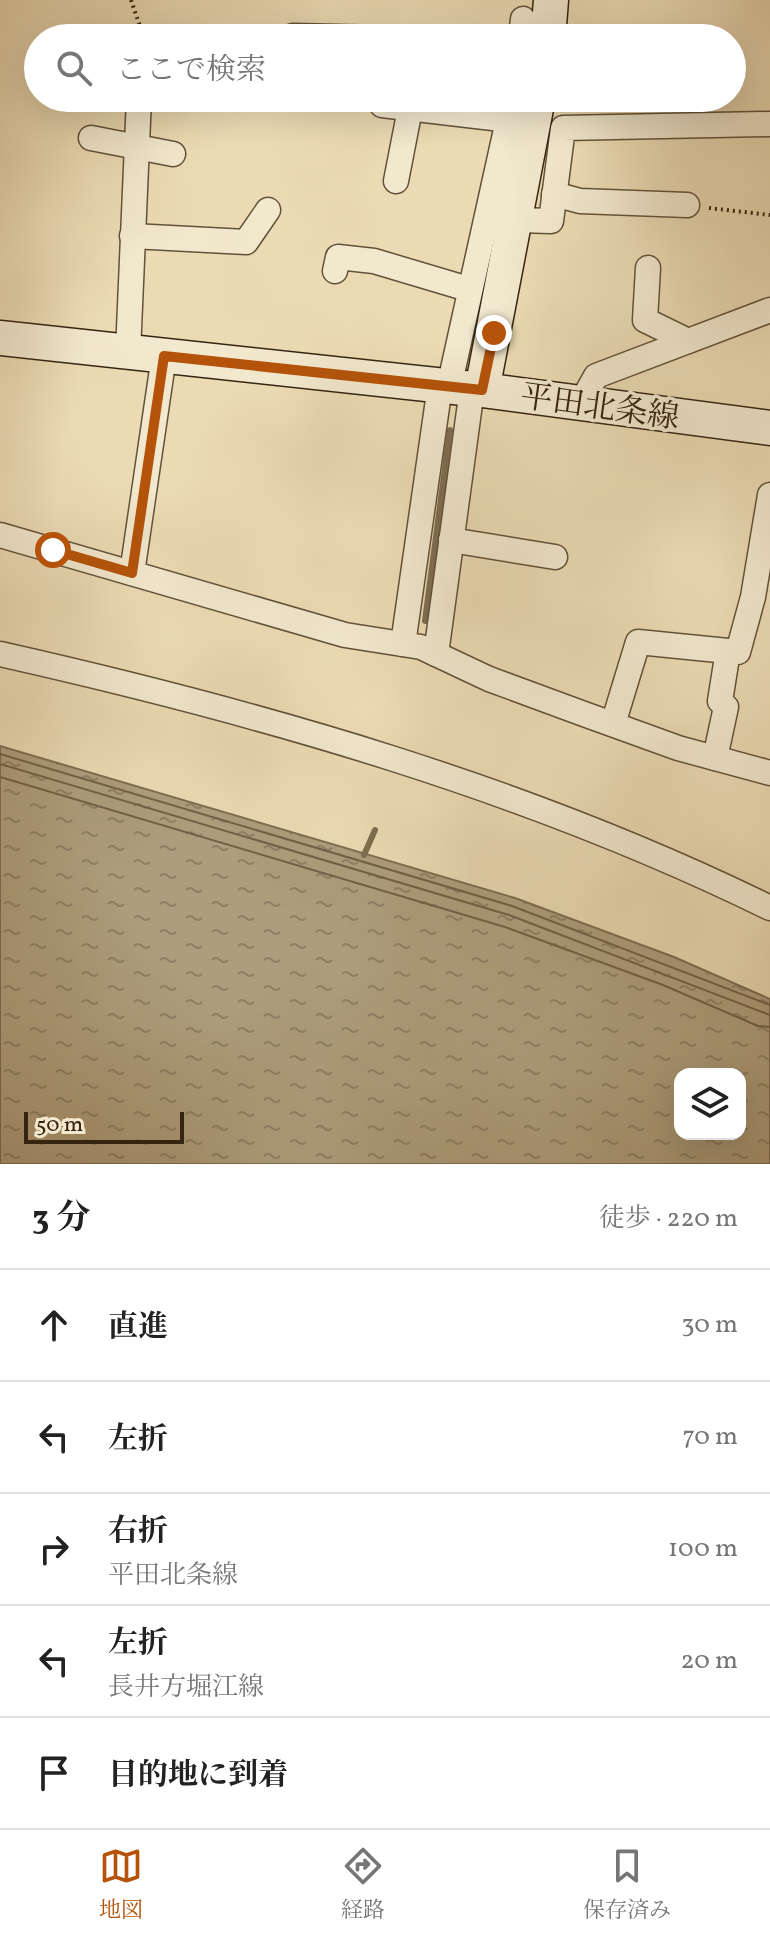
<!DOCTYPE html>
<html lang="ja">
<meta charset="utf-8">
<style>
:root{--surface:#fff;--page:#f6f6f6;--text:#222;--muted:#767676;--line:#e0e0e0;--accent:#b45309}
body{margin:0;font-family:Vollkorn,"Noto Serif JP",serif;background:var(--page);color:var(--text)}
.controls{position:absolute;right:24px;bottom:24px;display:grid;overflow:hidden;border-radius:16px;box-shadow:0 8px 32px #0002}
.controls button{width:72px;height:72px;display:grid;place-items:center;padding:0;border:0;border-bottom:2px solid var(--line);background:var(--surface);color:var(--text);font:40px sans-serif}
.scale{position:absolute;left:24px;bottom:20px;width:160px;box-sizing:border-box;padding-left:8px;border:4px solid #352410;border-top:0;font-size:22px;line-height:28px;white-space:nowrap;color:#352410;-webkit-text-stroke:6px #f2e8ce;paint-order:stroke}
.stop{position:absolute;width:24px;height:24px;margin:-18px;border:6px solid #b45309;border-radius:50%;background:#fff}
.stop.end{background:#b45309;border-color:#fff;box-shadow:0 2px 8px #0008}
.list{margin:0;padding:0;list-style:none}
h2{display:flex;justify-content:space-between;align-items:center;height:104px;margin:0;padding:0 32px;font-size:34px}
h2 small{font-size:26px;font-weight:400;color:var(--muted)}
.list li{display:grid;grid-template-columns:52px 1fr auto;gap:24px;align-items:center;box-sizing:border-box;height:112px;padding:0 32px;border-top:2px solid var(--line)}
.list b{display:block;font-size:30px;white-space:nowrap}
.list p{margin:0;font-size:26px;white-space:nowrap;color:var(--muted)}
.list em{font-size:26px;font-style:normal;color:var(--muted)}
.icon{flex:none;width:44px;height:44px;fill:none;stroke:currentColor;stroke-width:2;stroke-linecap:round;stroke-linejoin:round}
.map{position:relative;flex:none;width:770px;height:1164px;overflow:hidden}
.search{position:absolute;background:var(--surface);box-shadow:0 8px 32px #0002;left:24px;right:24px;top:24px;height:88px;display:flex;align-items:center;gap:20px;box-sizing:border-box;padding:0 28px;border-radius:44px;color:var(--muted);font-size:30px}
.sheet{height:664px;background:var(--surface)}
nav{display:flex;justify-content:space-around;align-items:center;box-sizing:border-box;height:112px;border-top:2px solid var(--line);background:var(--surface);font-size:22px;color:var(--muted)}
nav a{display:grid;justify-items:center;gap:4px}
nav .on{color:var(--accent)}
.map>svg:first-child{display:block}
.water{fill:url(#water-ripples);stroke:#7d6d51;stroke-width:2;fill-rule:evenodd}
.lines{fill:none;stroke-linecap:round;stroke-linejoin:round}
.shore{stroke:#716046;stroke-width:2}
.stream{stroke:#7d6d51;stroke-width:6}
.street-casing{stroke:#625239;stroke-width:27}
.secondary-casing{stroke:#352410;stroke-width:37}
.path{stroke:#352410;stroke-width:4;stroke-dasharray:2 4;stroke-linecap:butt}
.street{stroke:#f2e8ce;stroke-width:24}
.secondary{stroke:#f2e8ce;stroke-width:34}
.route{stroke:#b45309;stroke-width:10}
.labels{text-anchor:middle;stroke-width:7;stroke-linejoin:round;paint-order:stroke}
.street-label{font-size:32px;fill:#352410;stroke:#f2e8ce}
</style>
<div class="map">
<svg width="770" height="1164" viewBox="0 0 770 1164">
<defs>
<pattern id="water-ripples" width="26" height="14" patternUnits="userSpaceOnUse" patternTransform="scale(2)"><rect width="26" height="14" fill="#ad9d7c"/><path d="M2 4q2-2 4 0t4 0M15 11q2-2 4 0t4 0" fill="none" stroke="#8e8064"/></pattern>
</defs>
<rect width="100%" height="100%" fill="#ebdbb4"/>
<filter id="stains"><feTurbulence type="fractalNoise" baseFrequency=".0025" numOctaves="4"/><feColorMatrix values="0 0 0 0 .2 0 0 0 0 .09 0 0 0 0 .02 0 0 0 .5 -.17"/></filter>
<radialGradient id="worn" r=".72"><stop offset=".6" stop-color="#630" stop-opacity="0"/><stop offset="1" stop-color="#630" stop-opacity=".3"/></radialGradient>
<path class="water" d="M0 746 515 898 674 957 770 999V1164H0ZM680 1074H740V1134H680Z"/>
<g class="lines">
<g class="shore">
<path d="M0 754 512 906 770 1005"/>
<path d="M0 764 509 915 770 1015"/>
<path d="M0 777 505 927 663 985 758 1026 770 1027"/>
</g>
<g class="stream">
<path d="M425 621 450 430"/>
<path d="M364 855 375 830"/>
</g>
<g class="street-casing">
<g id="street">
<path d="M293 36 383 38"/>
<path d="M521 38 523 19"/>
<path d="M382 105 510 120"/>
<path d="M91 138 173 154"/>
<path d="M396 181 410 109"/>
<path d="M554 194 580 201 687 205"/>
<path d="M517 220 551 221 563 128 770 124"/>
<path d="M132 236 246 242 268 210"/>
<path d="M648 268 645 320 688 341"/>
<path d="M335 271 338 257 374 261 468 289"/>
<path d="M128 352 139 98"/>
<path d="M449 387 513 98"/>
<path d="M581 403 596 376 770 310"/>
<path d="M0 535 345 635 421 647 489 679 584 714 678 748 770 773"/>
<path d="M451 540 555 557"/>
<path d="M132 573 164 356"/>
<path d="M403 644 440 386"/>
<path d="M0 654C262 713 528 789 770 908"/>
<path d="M436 654 472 389"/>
<path d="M613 724 638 642 738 652 753 597 770 495"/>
<path d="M715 758 726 707 720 701 728 651"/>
</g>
</g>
<g class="secondary-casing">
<g id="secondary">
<path d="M548 38 551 0"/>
<path d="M0 338 482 390 770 428"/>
<path d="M482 390 538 98"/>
</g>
</g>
<g class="path">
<path d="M131 0 144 38"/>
<path d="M709 208 770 215"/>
</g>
<use href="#street" class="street"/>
<use href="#secondary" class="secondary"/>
</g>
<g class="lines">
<path class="route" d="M53 550 132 573 164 356 482 390 494 333"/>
</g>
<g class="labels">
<g class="street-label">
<text transform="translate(600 406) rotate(8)" y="11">平田北条線</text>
</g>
</g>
<rect width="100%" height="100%" filter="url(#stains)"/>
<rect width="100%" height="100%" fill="url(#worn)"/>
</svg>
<div class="controls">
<button><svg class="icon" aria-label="layers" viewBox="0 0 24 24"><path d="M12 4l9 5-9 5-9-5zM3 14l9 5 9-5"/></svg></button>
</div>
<div class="scale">50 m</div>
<div class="stop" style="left:53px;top:550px"></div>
<div class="stop end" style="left:494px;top:333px"></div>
<div class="search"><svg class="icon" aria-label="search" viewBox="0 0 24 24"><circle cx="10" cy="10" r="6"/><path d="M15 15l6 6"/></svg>ここで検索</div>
</div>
<section class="sheet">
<h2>3 分<small>徒歩 · 220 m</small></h2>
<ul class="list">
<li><svg class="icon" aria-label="ahead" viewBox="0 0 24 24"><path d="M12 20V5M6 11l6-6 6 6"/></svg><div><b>直進</b></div><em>30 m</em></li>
<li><svg class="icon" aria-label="left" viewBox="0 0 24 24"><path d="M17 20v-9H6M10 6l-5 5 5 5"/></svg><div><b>左折</b></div><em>70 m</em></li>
<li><svg class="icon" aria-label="right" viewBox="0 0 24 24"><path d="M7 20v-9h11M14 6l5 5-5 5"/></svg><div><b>右折</b><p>平田北条線</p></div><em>100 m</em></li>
<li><svg class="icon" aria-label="left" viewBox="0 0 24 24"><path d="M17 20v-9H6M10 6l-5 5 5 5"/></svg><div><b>左折</b><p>長井方堀江線</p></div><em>20 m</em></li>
<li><svg class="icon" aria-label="arrive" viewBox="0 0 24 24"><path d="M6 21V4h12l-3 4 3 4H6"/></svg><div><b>目的地に到着</b></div></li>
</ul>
</section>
<nav>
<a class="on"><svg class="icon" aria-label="map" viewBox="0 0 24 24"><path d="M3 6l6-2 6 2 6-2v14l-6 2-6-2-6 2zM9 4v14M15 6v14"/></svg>地図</a>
<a><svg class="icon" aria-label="directions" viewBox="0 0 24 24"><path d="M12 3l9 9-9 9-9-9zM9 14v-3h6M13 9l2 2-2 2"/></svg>経路</a>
<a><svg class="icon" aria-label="saved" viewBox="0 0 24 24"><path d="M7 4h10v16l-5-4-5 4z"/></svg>保存済み</a>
</nav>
